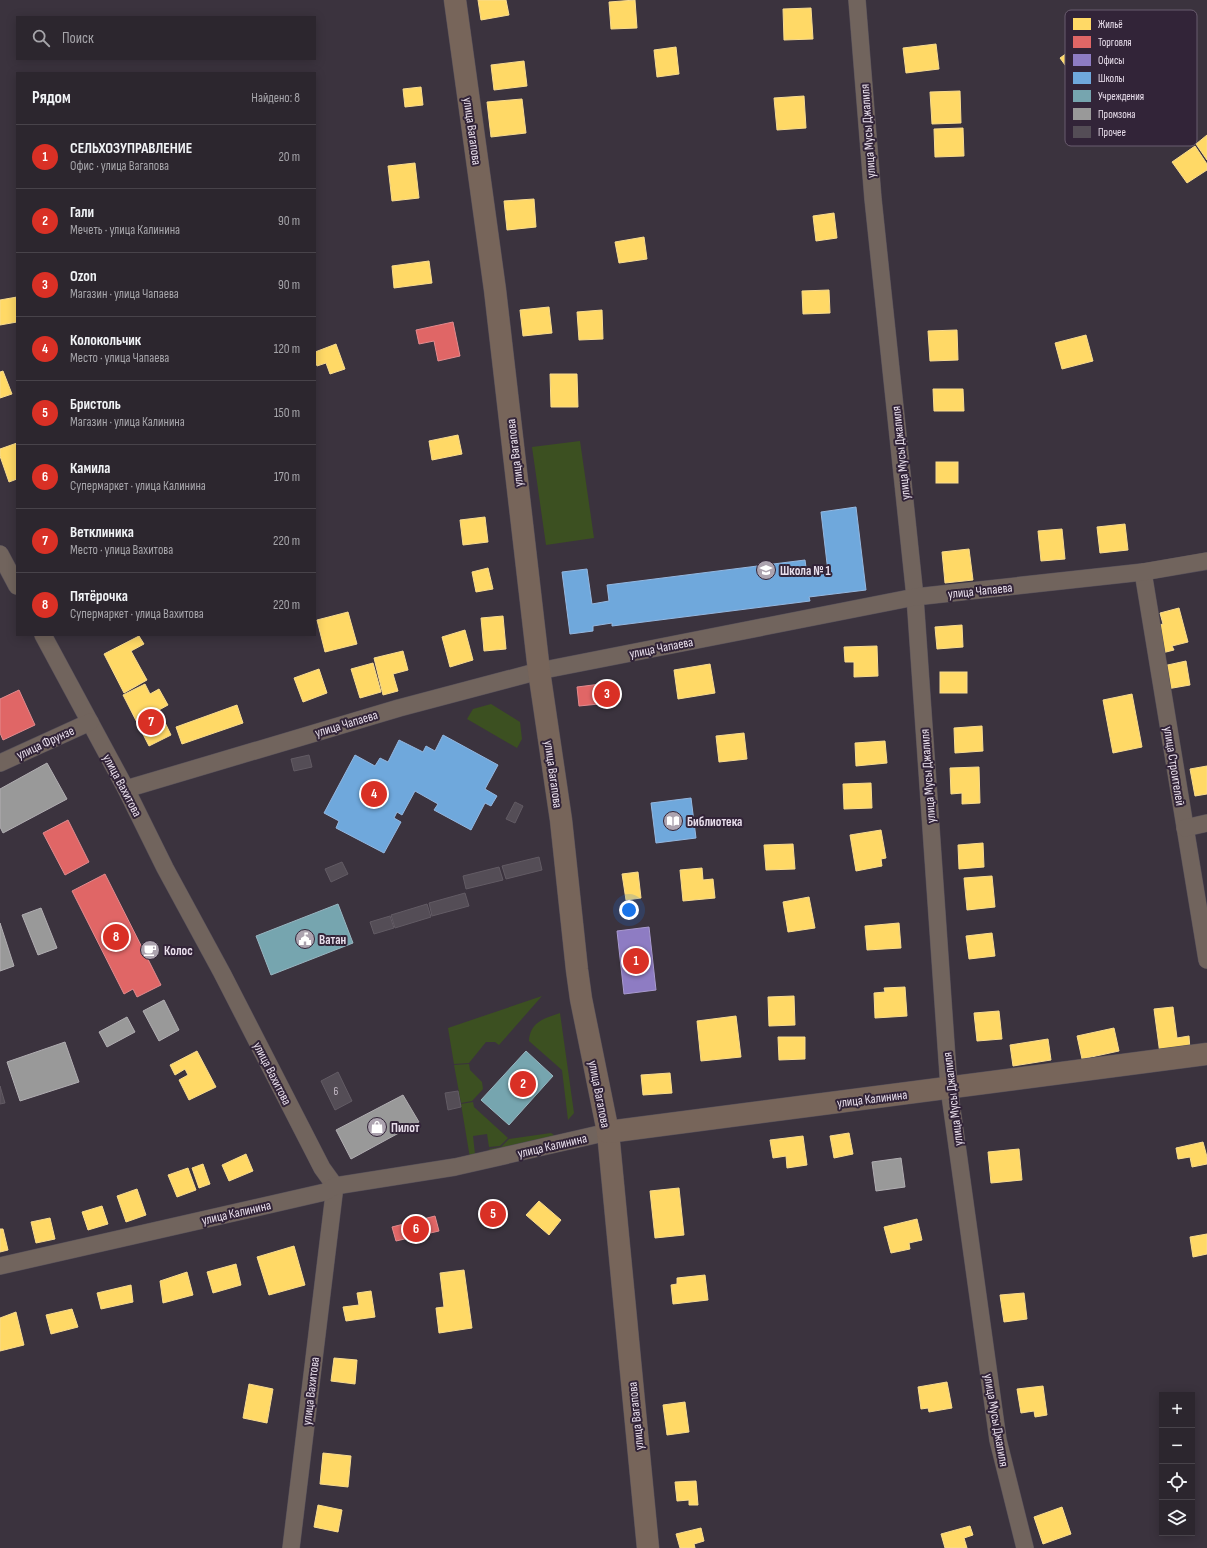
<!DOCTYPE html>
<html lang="ru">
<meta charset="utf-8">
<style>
:root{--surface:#2c262e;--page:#38323a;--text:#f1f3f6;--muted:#a6a5aa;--line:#48434a;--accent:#d93025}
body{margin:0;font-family:"Sofia Sans Condensed",sans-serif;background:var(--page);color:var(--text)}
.controls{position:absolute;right:12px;bottom:12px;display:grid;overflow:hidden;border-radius:0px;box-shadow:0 2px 10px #0003}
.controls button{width:36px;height:36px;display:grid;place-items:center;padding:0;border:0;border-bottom:1px solid var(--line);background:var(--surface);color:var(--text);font:20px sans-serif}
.you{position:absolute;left:629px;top:910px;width:14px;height:14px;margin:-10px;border:3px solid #fff;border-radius:50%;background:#1a73e8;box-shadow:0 0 0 6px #1a73e833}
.badge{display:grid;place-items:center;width:26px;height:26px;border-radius:50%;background:var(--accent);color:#fff;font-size:13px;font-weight:700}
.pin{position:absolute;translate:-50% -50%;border:2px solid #fff;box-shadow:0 1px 4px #0006}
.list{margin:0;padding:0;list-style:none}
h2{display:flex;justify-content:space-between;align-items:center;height:52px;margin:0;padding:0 16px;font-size:17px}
h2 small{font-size:13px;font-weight:400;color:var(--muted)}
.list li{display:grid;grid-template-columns:26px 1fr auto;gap:12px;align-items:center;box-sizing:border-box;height:64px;padding:0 16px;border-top:1px solid var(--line)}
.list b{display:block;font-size:15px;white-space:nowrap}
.list p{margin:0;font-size:13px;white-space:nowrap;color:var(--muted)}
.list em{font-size:13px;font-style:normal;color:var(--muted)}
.icon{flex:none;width:22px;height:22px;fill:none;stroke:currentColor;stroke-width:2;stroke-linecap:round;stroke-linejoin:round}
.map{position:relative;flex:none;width:1207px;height:1548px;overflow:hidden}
.search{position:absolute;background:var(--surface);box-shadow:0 2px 10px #0003;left:16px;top:16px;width:300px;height:44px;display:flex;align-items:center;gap:10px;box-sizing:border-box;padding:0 14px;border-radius:0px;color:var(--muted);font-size:15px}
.panel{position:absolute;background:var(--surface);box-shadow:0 2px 10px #0003;left:16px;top:72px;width:300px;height:564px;border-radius:0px}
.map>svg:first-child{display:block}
.green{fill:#3c5021}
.homes{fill:#ffd966;stroke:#f8db8e}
.shops{fill:#e06666;stroke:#e38a8e}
.offices{fill:#8e7cc3;stroke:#a99acf}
.schools{fill:#6fa8dc;stroke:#94b8e1}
.public{fill:#76a5af;stroke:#98b6c1}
.industry{fill:#999;stroke:#b1aeb2}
.building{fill:#544d56;stroke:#625b64}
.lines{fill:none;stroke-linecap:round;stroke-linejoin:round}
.street-casing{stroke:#564f59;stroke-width:18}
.secondary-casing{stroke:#564f59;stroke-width:23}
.street{stroke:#71645d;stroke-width:17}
.secondary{stroke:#77655a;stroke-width:22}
.labels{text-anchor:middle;stroke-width:4;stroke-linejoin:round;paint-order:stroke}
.number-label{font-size:11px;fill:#c4bac6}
.street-label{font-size:13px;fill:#e9dfec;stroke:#322438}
.poi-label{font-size:13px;font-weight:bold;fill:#e9dfec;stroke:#322438;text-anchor:start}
.key{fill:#322438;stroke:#695c6e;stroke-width:1}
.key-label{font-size:11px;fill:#e9dfec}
</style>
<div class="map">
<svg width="1207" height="1548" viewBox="0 0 1207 1548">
<rect width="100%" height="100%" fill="#3b333e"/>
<g class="green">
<path d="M580 441 594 538 546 545 532 447Z"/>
<path d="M491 704 520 722 522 739 517 748 467 719 473 709Z"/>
<path d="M542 996 499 1045 495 1042H486L469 1063 454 1064 448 1028Z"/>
<path d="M560 1013 574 1113 568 1120 562 1070 529 1041C530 1022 545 1018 560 1013Z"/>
<path d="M469 1064 470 1070 482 1082 483 1089 472 1101 461 1103 454 1065Z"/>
<path d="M473 1102 474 1107 508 1138 500 1146 489 1147 487 1134 473 1136 475 1154 490 1151 489 1149 501 1147 509 1139 551 1133 554 1135 544 1146 470 1158 461 1104Z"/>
</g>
<g class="homes">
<path d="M478 0H506L509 15 481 20Z"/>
<path d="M635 0 637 28 611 29 609 2Z"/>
<path d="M811 8 813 39 784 40 783 9Z"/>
<path d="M936 44 939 69 906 73 903 48Z"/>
<path d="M1078 45 1091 63 1073 76 1060 58Z"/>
<path d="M676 47 679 74 657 77 654 50Z"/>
<path d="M524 61 527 86 494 90 491 65Z"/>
<path d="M421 87 423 105 405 107 403 89Z"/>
<path d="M960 91 961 123 932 124 930 92Z"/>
<path d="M804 96 806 128 777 130 774 98Z"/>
<path d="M522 99 526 133 491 137 487 102Z"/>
<path d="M963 128 964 156 935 157 934 129Z"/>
<path d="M1207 135V160L1196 144Z"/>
<path d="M1195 146 1207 164V170L1187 183 1172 162Z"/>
<path d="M415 163 419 198 392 201 388 166Z"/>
<path d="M534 199 536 227 507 230 504 201Z"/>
<path d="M834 213 837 238 816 241 813 216Z"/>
<path d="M644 237 647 259 619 263 615 242Z"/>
<path d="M429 261 432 283 394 288 392 266Z"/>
<path d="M829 290 830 313 803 314 802 291Z"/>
<path d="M17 297V322L0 325V300Z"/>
<path d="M549 307 552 333 523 336 520 310Z"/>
<path d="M602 310 603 339 579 340 577 312Z"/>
<path d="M957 330 958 360 930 361 928 331Z"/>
<path d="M1086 335 1093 361 1062 369 1055 343Z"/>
<path d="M336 344 345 369 330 374 326 363 317 366 315 360V352Z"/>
<path d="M3 371 12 394 0 398V372Z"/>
<path d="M550 374H577L578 407H551Z"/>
<path d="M933 389H963L964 411H934Z"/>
<path d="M458 435 462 454 432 460 429 441Z"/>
<path d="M17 443V479L9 482 0 456V449Z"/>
<rect x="936" y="462" width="22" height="21"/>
<path d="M485 517 488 542 463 545 460 520Z"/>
<path d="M1125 524 1128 550 1100 553 1097 527Z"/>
<path d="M1062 529 1065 559 1041 561 1038 531Z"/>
<path d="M969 549 973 580 945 583 942 552Z"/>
<path d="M488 568 493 589 476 592 472 572Z"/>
<path d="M1179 608 1188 642 1172 646 1174 650 1162 653 1155 626 1163 624 1160 613Z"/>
<path d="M348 612 357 644 325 652 317 620Z"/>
<path d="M503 616 506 649 484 651 481 618Z"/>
<path d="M962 625 963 647 937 649 935 627Z"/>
<path d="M465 630 473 660 450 667 442 637Z"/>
<path d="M139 636 144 644 131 651 147 680 124 693 104 654Z"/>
<path d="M877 646 878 676 854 677V662H845L844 647Z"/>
<path d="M403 651 408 670 393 674 398 691 383 695 374 658Z"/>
<path d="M1186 661 1190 685 1167 689 1163 666Z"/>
<path d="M373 663 381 692 360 698 351 669Z"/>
<path d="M710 664 715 693 678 699 674 670Z"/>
<path d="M319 669 327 693 303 702 294 678Z"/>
<rect x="940" y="672" width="27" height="21"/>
<path d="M145 684 150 694 159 689 168 705 159 710 171 735 149 746 123 695Z"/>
<path d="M1132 694 1142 747 1113 753 1103 700Z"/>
<path d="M237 705 243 723 182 744 176 727Z"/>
<path d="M982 726 983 751 955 753 954 728Z"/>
<path d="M744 733 747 759 719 762 716 736Z"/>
<path d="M885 741 887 763 856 766 855 743Z"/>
<path d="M1207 766V794L1195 796 1190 769Z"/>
<path d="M979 767 980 803 962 804V793L951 794 950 768Z"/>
<path d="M871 783 872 808 844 809 843 784Z"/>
<path d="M881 830 886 858 881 859 882 866 856 871 850 835Z"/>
<path d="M983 843 984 867 959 869 958 845Z"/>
<path d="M793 844 795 869 766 870 764 845Z"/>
<path d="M702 868 703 880 713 879 715 898 683 901 680 870Z"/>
<path d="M638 872 641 898 626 900 622 874Z"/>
<path d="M992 876 995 907 967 910 964 878Z"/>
<path d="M809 897 815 928 788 932 783 902Z"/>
<path d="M899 923 901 948 867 950 865 926Z"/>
<path d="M992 933 995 956 969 959 966 936Z"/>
<path d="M905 987 907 1016 875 1018 874 993 885 992 884 988Z"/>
<path d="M794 996 795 1025 769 1026 768 997Z"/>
<path d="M1173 1007 1177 1038 1189 1036 1190 1050 1160 1054 1154 1009Z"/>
<path d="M999 1011 1002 1039 977 1041 974 1013Z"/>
<path d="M736 1016 741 1057 701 1061 697 1021Z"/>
<path d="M1114 1028 1119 1051 1082 1059 1077 1036Z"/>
<path d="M778 1037H805V1059L779 1060Z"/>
<path d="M1048 1039 1051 1060 1013 1066 1010 1045Z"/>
<path d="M197 1051 216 1087 189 1100 179 1080 188 1075 185 1069 175 1075 170 1065Z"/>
<path d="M670 1073 672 1093 643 1095 641 1075Z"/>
<path d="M849 1133 853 1154 834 1158 830 1136Z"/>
<path d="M803 1136 807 1165 787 1168 786 1156 773 1158 770 1140Z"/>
<path d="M1203 1142 1207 1157V1164L1192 1167 1190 1157 1178 1159 1176 1148Z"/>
<path d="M1019 1149 1022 1180 991 1183 988 1152Z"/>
<path d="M246 1154 253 1171 229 1181 222 1165Z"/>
<path d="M203 1164 210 1184 199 1188 192 1168Z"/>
<path d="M188 1168 196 1190 177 1197 168 1175Z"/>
<path d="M679 1188 684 1235 655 1238 650 1191Z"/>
<path d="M137 1189 146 1215 126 1222 117 1196Z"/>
<path d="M539 1201 561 1220 549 1235 526 1215Z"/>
<path d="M102 1206 108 1224 88 1230 82 1212Z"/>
<path d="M50 1218 55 1239 36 1243 31 1222Z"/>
<path d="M917 1219 922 1240 909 1243 910 1249 891 1253 884 1227Z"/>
<path d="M0 1229H3L8 1250 0 1252Z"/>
<path d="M1207 1234V1254L1193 1257 1190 1237Z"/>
<path d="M294 1246 305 1285 269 1295 257 1257Z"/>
<path d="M236 1264 241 1285 213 1293 207 1272Z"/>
<path d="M464 1270 472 1328 439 1333 436 1308 444 1307 440 1273Z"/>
<path d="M187 1272 193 1295 163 1303 160 1281Z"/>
<path d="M705 1275 708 1300 673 1304 671 1285 677 1284V1278Z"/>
<path d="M131 1285 133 1302 101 1309 97 1293Z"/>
<path d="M371 1291 375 1317 346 1321 343 1307 359 1305 357 1293Z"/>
<path d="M1024 1293 1027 1319 1004 1322 1000 1295Z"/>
<path d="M72 1309 78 1327 51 1334 46 1315Z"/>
<path d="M16 1312 24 1345 0 1351V1318Z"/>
<path d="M334 1358 357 1360 355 1384 331 1381Z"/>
<path d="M947 1382 952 1408 929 1412 928 1408 921 1409 918 1387Z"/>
<path d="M249 1384 273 1389 267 1423 243 1418Z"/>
<path d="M1043 1386 1047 1415 1035 1417 1034 1411 1021 1413 1017 1389Z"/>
<path d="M685 1402 689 1432 667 1435 663 1405Z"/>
<path d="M323 1453 351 1456 348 1487 320 1484Z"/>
<path d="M696 1481 698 1505H689V1500L677 1501 675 1482Z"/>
<path d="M318 1505 342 1510 338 1532 314 1527Z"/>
<path d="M1062 1507 1071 1534 1043 1544 1034 1517Z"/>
<path d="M970 1526 973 1535 964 1538 967 1548H945L941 1534Z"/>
<path d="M701 1528 704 1541 694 1544 695 1548H680L676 1534Z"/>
</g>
<g class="shops">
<path d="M453 322 460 356 438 361 434 341 419 344 416 330Z"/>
<path d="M601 684 602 692 608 691 609 703 579 706 577 687Z"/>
<path d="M19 690 35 725 3 740 0 733V699Z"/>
<path d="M68 820 89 862 65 875 43 833Z"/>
<path d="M105 874 161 985 137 997 133 989 124 994 72 891Z"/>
<path d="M498 1201 503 1223 488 1226 484 1204Z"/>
<path d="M435 1216 439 1231 396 1241 392 1227Z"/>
</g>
<path class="offices" d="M649 927 656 990 624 994 617 931Z"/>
<g class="schools">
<path d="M856 507 866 590 809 597 810 601 612 626V623L593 626V631L570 634 562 572 587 569 592 604 609 601 607 585 805 560 807 575 828 572 821 512Z"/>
<path d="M443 735 498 765 485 789 497 796 491 806 485 803 471 830 434 810 438 804 415 791 402 815 397 812 394 818 401 822 384 853 336 828 339 821 324 813 355 755 375 766 380 758 388 762 399 740 423 752 426 746 435 751Z"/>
<path d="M691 798 696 838 656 843 651 803Z"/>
</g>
<g class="public">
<path d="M338 904 353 943 271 975 256 936Z"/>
<path d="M526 1051 553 1076 509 1125 481 1100Z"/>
</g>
<g class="industry">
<path d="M47 763 67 799 3 833 0 827V789Z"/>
<path d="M41 908 57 948 38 955 22 915Z"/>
<path d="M0 923 14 966 0 971Z"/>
<path d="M164 1000 179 1030 159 1041 143 1011Z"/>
<path d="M127 1017 135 1032 107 1047 99 1032Z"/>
<path d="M65 1042 79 1082 20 1101 7 1062Z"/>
<path d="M403 1095 419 1122 351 1159 336 1130Z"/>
<path d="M901 1158 905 1187 876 1191 872 1162Z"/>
</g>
<g class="building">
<path d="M309 755 312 767 294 771 291 759Z"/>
<path d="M515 802 523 806 515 823 506 819Z"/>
<path d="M539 857 542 870 506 879 502 866Z"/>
<path d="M342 862 348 874 331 882 325 869Z"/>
<path d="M499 867 503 880 466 889 463 876Z"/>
<path d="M465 893 469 906 432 916 429 903Z"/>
<path d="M427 904 431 917 395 928 391 915Z"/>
<path d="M390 916 394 928 374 934 370 922Z"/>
<path d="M338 1072 352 1101 335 1110 321 1081Z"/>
<path d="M0 1086 5 1103 0 1104Z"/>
<path d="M458 1091 461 1107 448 1110 445 1093Z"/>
</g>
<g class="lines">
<g class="street-casing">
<g id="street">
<path d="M857 0 873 199 915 597 949 1088 998 1440 1025 1548"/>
<path d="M0 554 17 586"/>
<path d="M1143 572 1207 960"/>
<path d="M43 635 126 789 165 868 222 973 322 1168 335 1186 291 1548"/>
<path d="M0 763 90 722"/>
<path d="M126 789 399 708 539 671 915 597 1143 572 1207 561"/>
<path d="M1185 828 1207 823"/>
<path d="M0 1266 325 1192 335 1186 455 1167 608 1132"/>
</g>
</g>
<g class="secondary-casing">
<g id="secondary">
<path d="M455 0 495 290 539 671 561 820 577 970 581 999 608 1132 648 1548"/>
<path d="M608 1132 1207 1054"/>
</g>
</g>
<use href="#street" class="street"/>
<use href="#secondary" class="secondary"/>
</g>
<defs>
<g id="school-disc" transform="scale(1)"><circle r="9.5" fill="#aca3af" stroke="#322438"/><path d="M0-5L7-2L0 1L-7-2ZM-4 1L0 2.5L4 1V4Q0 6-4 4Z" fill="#fff"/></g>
<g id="library-disc" transform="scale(1)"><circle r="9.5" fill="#aca3af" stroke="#322438"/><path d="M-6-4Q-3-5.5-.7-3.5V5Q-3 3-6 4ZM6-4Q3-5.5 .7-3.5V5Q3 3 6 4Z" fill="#fff"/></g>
<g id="civic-disc" transform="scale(1)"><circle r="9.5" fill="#aca3af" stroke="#322438"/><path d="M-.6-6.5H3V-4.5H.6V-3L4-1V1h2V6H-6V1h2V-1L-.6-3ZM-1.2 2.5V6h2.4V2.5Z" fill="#fff"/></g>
<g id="cafe-disc" transform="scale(1)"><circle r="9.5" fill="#aca3af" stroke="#322438"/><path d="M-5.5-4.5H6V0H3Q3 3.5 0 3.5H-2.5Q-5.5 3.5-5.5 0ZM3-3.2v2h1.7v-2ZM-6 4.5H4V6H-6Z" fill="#fff"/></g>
<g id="shop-disc" transform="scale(1)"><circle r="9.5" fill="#aca3af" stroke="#322438"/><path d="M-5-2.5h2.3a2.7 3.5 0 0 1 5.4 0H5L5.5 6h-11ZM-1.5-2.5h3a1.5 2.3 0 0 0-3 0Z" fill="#fff"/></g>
</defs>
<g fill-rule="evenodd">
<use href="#school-disc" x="766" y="570"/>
<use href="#library-disc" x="673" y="821"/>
<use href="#civic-disc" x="305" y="939"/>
<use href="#cafe-disc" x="150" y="950"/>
<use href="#shop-disc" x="377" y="1127"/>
</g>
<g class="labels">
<g class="number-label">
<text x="336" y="1095">6</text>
</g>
<g class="street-label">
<text transform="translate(473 131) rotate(82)" y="5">улица Вагапова</text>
<text transform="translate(867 131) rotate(-94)" y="5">улица Мусы Джалиля</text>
<text transform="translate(514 453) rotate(-97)" y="5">улица Вагапова</text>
<text transform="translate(900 453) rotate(-96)" y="5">улица Мусы Джалиля</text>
<text transform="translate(980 590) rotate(-6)" y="5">улица Чапаева</text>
<text transform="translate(661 647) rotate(-11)" y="5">улица Чапаева</text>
<text transform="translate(346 723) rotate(-17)" y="5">улица Чапаева</text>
<text transform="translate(45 742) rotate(-25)" y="5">улица Фрунзе</text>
<text transform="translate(1175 766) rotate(81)" y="5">улица Строителей</text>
<text transform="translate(554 774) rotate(82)" y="5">улица Вагапова</text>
<text transform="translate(927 776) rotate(-94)" y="5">улица Мусы Джалиля</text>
<text transform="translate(123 785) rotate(62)" y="5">улица Вахитова</text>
<text transform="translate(273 1073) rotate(63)" y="5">улица Вахитова</text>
<text transform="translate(600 1094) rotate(79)" y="5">улица Вагапова</text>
<text transform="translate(872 1098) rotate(-7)" y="5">улица Калинина</text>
<text transform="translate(952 1099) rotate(-97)" y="5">улица Мусы Джалиля</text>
<text transform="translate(552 1145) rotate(-13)" y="5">улица Калинина</text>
<text transform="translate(236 1212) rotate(-13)" y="5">улица Калинина</text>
<text transform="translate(310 1391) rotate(-83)" y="5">улица Вахитова</text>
<text transform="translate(635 1416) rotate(-96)" y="5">улица Вагапова</text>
<text transform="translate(997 1420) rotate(80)" y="5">улица Мусы Джалиля</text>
</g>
<g class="poi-label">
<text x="780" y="575">Школа № 1</text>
<text x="687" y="826">Библиотека</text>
<text x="319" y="944">Ватан</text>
<text x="164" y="955">Колос</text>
<text x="391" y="1132">Пилот</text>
</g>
</g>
<rect x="1065" y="10" width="132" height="136" rx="6" class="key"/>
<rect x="1073" y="18" width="18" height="12" fill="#ffd966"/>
<rect x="1073" y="36" width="18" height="12" fill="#e06666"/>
<rect x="1073" y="54" width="18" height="12" fill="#8e7cc3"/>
<rect x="1073" y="72" width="18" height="12" fill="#6fa8dc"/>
<rect x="1073" y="90" width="18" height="12" fill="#76a5af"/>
<rect x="1073" y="108" width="18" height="12" fill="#999"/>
<rect x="1073" y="126" width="18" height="12" fill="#544d56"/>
<g class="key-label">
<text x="1098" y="28">Жильё</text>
<text x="1098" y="46">Торговля</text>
<text x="1098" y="64">Офисы</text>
<text x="1098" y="82">Школы</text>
<text x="1098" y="100">Учреждения</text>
<text x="1098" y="118">Промзона</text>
<text x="1098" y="136">Прочее</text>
</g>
</svg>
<div class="controls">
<button>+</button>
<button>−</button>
<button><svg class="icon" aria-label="locate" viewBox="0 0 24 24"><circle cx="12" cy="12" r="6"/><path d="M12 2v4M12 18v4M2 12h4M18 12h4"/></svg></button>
<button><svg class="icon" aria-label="layers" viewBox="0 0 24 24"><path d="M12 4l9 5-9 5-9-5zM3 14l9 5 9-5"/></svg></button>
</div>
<div class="you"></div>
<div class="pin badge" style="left:636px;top:961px">1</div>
<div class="pin badge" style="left:523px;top:1084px">2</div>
<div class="pin badge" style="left:607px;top:694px">3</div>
<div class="pin badge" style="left:374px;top:794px">4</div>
<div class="pin badge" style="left:493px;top:1214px">5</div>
<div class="pin badge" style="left:416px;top:1229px">6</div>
<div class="pin badge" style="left:151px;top:722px">7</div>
<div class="pin badge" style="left:116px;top:937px">8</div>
<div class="search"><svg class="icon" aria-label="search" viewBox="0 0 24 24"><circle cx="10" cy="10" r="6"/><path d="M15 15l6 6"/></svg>Поиск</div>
<section class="panel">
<h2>Рядом<small>Найдено: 8</small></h2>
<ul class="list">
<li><span class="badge">1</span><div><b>СЕЛЬХОЗУПРАВЛЕНИЕ</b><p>Офис · улица Вагапова</p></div><em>20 m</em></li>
<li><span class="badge">2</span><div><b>Гали</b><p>Мечеть · улица Калинина</p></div><em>90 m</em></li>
<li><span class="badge">3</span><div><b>Ozon</b><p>Магазин · улица Чапаева</p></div><em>90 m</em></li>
<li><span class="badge">4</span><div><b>Колокольчик</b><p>Место · улица Чапаева</p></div><em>120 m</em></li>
<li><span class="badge">5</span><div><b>Бристоль</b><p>Магазин · улица Калинина</p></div><em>150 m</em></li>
<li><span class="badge">6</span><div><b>Камила</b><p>Супермаркет · улица Калинина</p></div><em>170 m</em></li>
<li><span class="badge">7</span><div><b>Ветклиника</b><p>Место · улица Вахитова</p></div><em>220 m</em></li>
<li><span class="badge">8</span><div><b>Пятёрочка</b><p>Супермаркет · улица Вахитова</p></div><em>220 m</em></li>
</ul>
</section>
</div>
